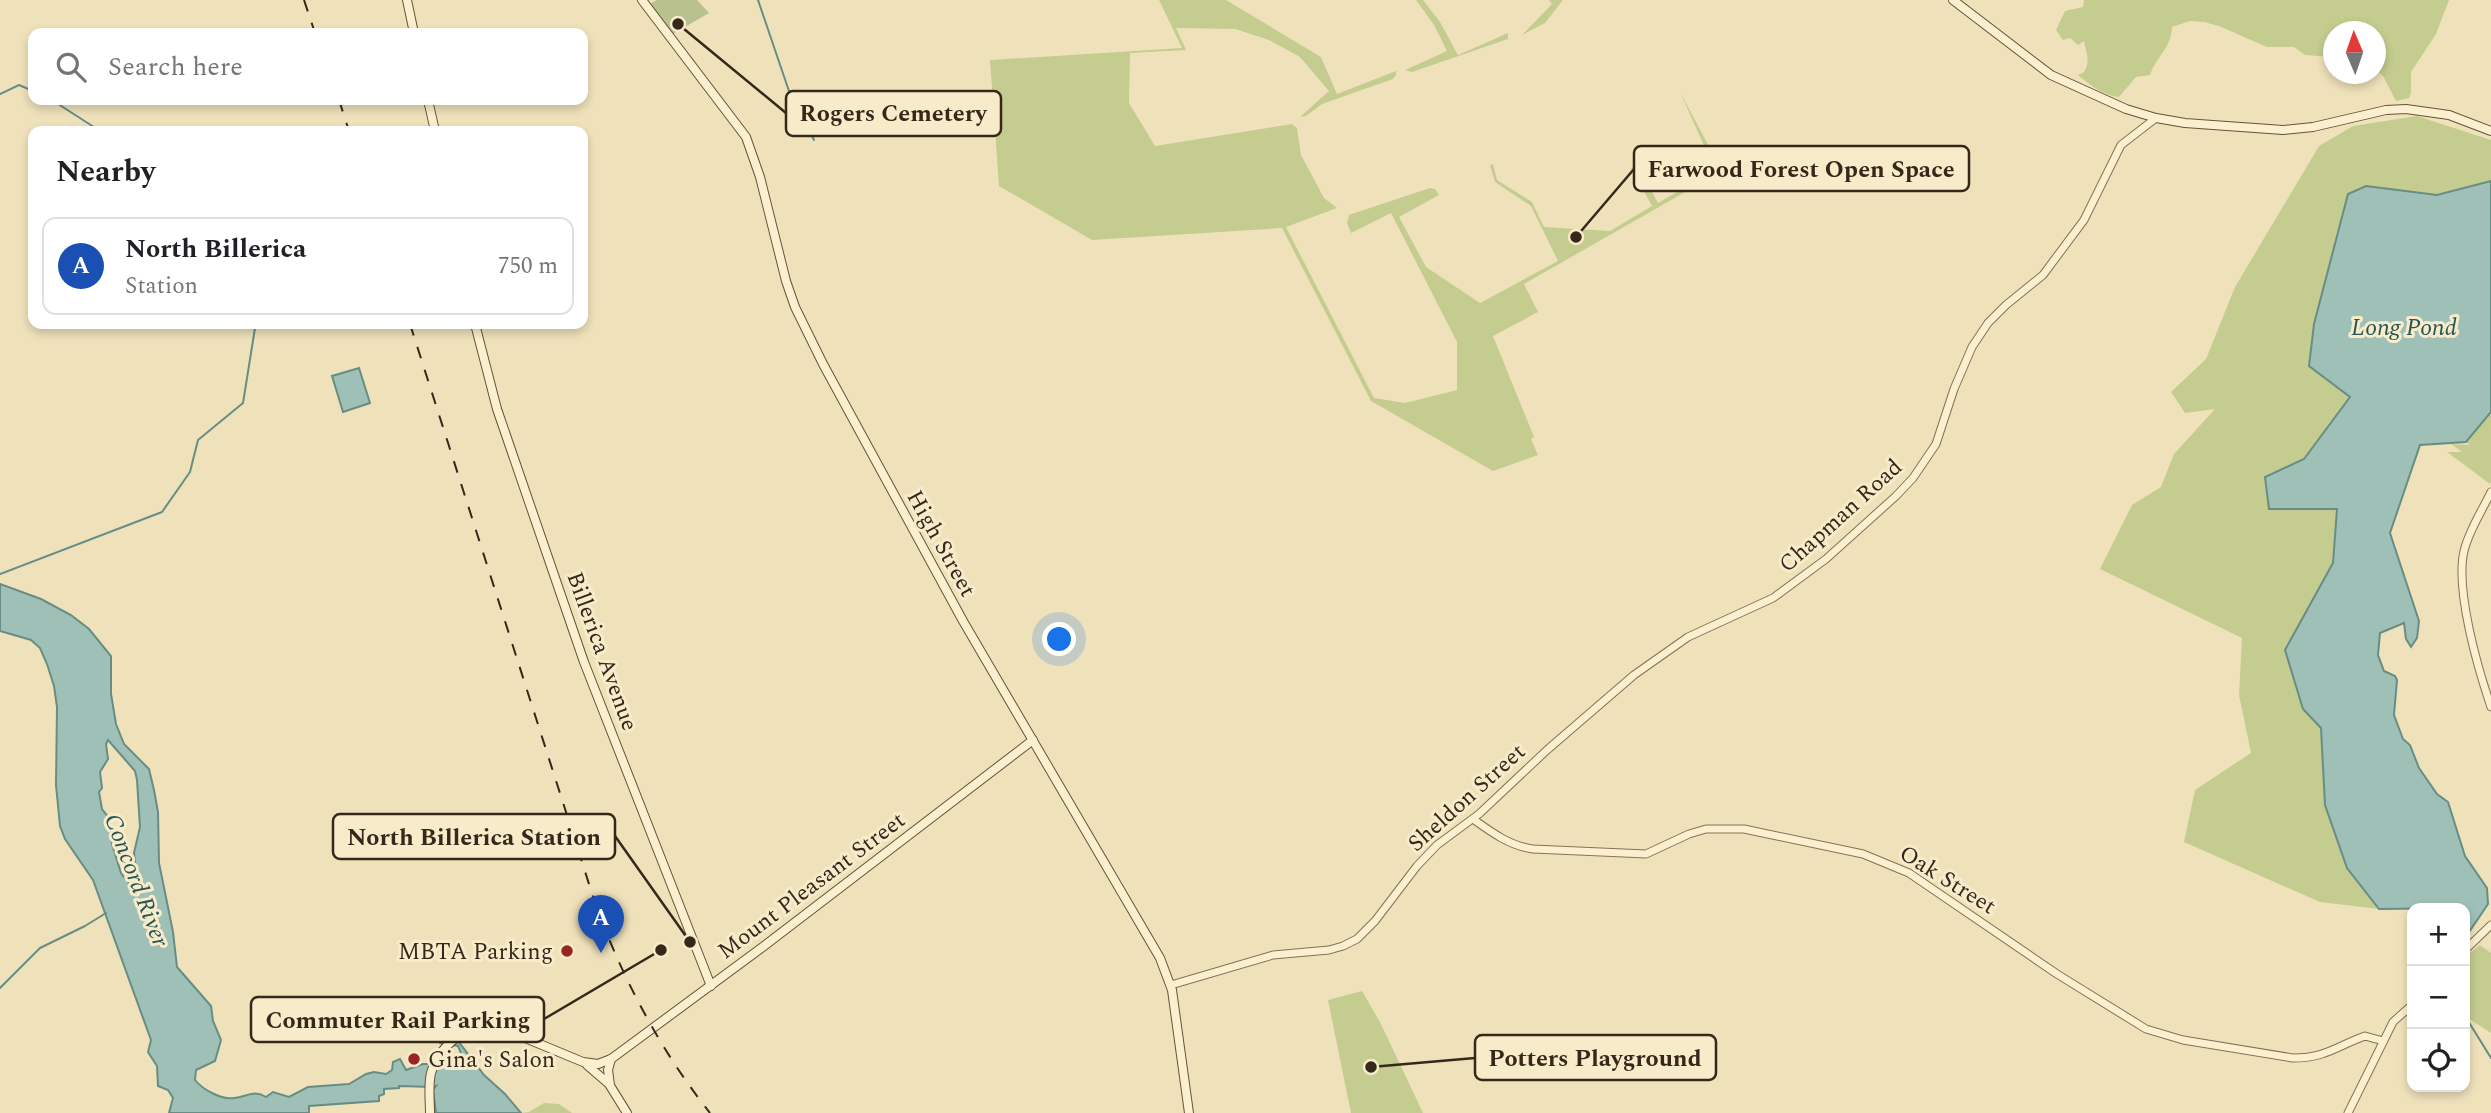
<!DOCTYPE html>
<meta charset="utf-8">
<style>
:root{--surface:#fff;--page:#f2f2f2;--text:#202124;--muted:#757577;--line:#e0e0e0;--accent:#ea580c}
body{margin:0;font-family:Spectral,serif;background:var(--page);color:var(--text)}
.controls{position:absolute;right:21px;bottom:21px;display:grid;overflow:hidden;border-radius:14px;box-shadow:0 4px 10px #0003}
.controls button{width:63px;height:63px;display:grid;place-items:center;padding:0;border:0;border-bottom:2px solid var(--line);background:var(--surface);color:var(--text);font:35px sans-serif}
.compass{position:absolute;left:2323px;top:21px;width:63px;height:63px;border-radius:50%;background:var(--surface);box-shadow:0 4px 10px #0003;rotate:358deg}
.you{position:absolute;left:1060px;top:640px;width:24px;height:24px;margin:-18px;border:5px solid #fff;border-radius:50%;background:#1a73e8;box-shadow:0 0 0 10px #1a73e833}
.badge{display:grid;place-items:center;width:46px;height:46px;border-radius:50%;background:var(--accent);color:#fff;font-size:23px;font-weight:700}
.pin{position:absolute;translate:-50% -58px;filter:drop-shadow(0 2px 4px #0008)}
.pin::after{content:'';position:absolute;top:37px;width:24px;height:21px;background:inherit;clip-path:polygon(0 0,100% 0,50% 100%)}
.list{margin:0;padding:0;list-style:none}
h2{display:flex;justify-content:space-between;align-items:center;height:91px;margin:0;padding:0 28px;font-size:30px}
h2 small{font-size:23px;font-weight:400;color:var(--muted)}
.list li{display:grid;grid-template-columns:46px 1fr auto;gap:21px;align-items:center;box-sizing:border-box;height:98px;margin:0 14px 14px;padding:0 14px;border:2px solid var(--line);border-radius:14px}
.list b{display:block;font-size:26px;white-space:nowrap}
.list p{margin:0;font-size:23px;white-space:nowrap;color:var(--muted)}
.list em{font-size:23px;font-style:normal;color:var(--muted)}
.icon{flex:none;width:38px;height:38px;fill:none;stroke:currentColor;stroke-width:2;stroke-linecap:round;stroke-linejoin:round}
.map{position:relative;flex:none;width:2491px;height:1113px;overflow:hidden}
.search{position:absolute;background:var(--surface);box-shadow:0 4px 10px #0003;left:28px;top:28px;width:560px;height:77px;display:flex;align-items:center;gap:18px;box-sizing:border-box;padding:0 24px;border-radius:14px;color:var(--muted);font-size:26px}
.panel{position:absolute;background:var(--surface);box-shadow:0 4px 10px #0003;left:28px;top:126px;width:560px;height:203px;border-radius:14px}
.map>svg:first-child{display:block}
.green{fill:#c4cd8f}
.cemetery{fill:#b9c18f}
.water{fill:#9fc0b7;stroke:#678d85;stroke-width:2;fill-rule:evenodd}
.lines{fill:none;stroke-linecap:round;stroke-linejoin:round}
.stream{stroke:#678d85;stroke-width:2}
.tertiary-casing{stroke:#877154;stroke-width:9}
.secondary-casing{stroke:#685238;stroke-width:10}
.tertiary{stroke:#faefce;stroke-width:7}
.secondary{stroke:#faefce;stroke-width:8}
.rail{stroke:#35281a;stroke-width:2;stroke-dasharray:12 12;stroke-linecap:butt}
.poi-dot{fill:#982522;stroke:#f7ebca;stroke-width:2.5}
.labels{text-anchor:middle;stroke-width:6;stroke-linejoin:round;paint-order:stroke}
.street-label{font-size:23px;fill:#35281a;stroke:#f7ebca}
.poi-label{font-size:23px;fill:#35281a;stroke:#f7ebca;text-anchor:end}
.water-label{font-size:24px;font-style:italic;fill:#285655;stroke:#f7ebca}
.leader{fill:none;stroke:#35281a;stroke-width:2.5}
.callout-dot{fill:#35281a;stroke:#f7ebca;stroke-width:2.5}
.callout{fill:#f7ebca;stroke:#35281a;stroke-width:2.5}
.callout-label{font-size:24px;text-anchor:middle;font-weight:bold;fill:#35281a}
</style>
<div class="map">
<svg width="2491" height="1113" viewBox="0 0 2491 1113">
<rect width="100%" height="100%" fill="#efe2bb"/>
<g class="green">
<path d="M1159 0H1226L1321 57 1337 94 1396 71V75L1393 79 1322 104 1306 116 1300 117 1329 91 1300 57 1269 40 1235 29 1176 28 1186 50 1130 53 1129 103 1155 146 1292 124 1297 128 1301 155 1324 198 1337 208 1286 227 1374 398 1405 403 1457 390V342L1391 213 1351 233 1347 223 1349 215 1430 188 1435 189 1439 195 1399 217 1426 267 1480 303 1558 261 1531 206 1495 182 1490 165 1493 164 1497 180 1532 202 1544 227 1610 231 1652 206 1631 168 1637 164 1658 203 1715 170 1680 92 1722 171 1524 284 1538 312 1493 336 1534 437 1531 439 1538 455 1493 471 1371 401 1282 228 1092 240 999 186 990 60 1182 48Z"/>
<path d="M1416 0H1423L1440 22 1458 55 1508 33V39L1412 72 1405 70 1447 51 1434 25Z"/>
<path d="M1549 0H1563L1545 23 1522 35 1552 4Z"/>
<path d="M2084 0H2449L2436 34 2411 72V93L2409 98 2396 101 2383 76 2376 69V32H2334L2333 57 2305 55 2294 47H2267L2219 26 2204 22 2190 21 2172 27C2171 49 2157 55 2150 75L2136 77 2119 97C2105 96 2089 85 2078 75L2084 72C2091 61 2086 53 2084 41L2078 45 2070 38 2063 40 2056 30 2065 11 2083 7Z"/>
<path d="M2417 116 2491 140V181L2437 195 2366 186 2351 397 2269 509H2337L2333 563 2286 650 2303 709 2321 728 2325 805 2347 868 2379 909 2320 902 2184 842 2195 790 2251 753 2239 695 2242 638 2100 569 2132 505 2161 487 2174 454 2215 409 2185 413 2171 392 2206 359 2235 287 2319 146 2353 126Z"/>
<path d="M2491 412V482L2490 484 2447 452H2462L2451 444 2470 445 2466 442Z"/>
<path d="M2480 945 2491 953V1033L2465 1016V957Z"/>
<path d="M1362 991 1380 1022 1423 1113H1351L1328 1000Z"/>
<path d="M544 1103 559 1104 572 1113H521L529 1112Z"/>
</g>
<path class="cemetery" d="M657 0H697L709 13 673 34 650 4Z"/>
<g class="water">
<path d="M2491 181V412L2466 442 2420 445 2390 533 2419 621 2417 638 2411 647 2406 639 2404 623 2380 633 2378 655 2384 671 2395 676 2397 680 2394 715 2403 739 2410 745 2419 768 2437 794 2448 802 2465 856 2487 888 2488 904 2465 938V908L2379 909 2347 868 2325 805 2321 728 2303 709 2285 650 2333 563 2337 509H2269L2265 477 2304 459 2350 397 2309 366 2314 324 2348 194 2366 186 2437 195Z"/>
<path d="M359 368 370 403 343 412 332 376Z"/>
<path d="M0 584 41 599 71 615 89 629 111 656V694L116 724 124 744 149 769 154 790 158 812 159 863 173 932 177 967 211 1006 213 1021 221 1040 215 1061 196 1070 195 1080C203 1090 222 1100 234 1098 247 1097 254 1089 266 1097L273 1092 289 1097 308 1087 349 1084 366 1074 374 1072 386 1074 392 1070 393 1062 400 1059 406 1070 423 1064H436L453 1059 464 1060 458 1046 440 1043 438 1041 443 1037 458 1041 484 1075 505 1094 521 1113H436L433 1090 436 1086 433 1087 399 1086V1088L384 1089V1094L379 1096V1101L309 1106V1113H169L173 1098 168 1090 158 1086 157 1066 148 1052 151 1040 93 880 65 839 60 826 56 785 57 707 54 686 47 664 40 648 31 640 0 631ZM108 740 135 771 137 780 140 827 134 853 137 882 135 886H131L121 873 112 844 109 818 102 809 99 792 102 788 100 772 108 759 106 744Z"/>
</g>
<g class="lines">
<g class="stream">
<path d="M758 0 791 97 814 140"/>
<path d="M0 94 19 85 33 91"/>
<path d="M52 100 100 131"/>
<path d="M0 574 162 512 190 472 198 440 243 403 255 328"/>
<path d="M0 988 40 948 85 926 106 913"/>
<path d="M2465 1016 2491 1058"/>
</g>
<g class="tertiary-casing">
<g id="tertiary">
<path d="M2491 492C2482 511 2469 530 2464 551 2455 590 2478 669 2491 707"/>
<path d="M1473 819C1491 832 1510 846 1533 849L1646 854 1689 834 1706 829H1744L1863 854 1909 873 2057 974 2146 1029 2183 1040 2293 1058C2326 1058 2337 1046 2365 1036L2383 1041"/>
<path d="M2465 950 2491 925"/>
<path d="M1171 985 1273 955 1329 950 1343 946 1357 939 1375 921 1417 866 1437 845 1479 814 1547 750 1634 675 1688 637 1773 598 1826 559 1896 496 1913 478 1936 444 1954 389 1972 347 1988 323 2006 305 2043 275 2084 220 2121 145 2156 118"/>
<path d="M2348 1113 2393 1022 2412 1005"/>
</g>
</g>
<g class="secondary-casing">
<g id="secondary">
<path d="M407 0 414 33"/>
<path d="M642 0 746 137 760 177 786 281 795 307 823 364 963 621 1160 958 1172 990 1189 1113"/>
<path d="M1953 0 2051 75 2126 109 2156 118 2185 123 2283 130 2313 127 2386 110 2406 109 2449 115 2491 131"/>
<path d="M428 100 435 131"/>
<path d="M475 324 497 409 584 662 711 986"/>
<path d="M587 1065 609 1084 627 1113"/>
<path d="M610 1085 608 1070 611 1059"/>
<path d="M430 1113C430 1100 428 1086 431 1073 438 1048 467 1022 494 1025L583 1062 598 1064 611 1059 764 946 1033 740"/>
</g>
</g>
<use href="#tertiary" class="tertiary"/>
<use href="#secondary" class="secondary"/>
<g class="rail">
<path d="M304 0 315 33"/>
<path d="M339 100 349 131"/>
<path d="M410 324 597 909C625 983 661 1051 710 1113"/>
</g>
</g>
<g class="poi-dot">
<circle cx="567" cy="951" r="7"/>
<circle cx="414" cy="1059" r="7"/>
</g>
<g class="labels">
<g class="street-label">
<text transform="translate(1840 515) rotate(-42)" y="8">Chapman Road</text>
<text transform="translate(942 543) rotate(61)" y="8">High Street</text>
<text transform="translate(603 651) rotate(70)" y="8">Billerica Avenue</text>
<text transform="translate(1466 797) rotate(-42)" y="8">Sheldon Street</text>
<text transform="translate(1948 879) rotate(32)" y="8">Oak Street</text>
<text transform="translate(811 885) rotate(-37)" y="8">Mount Pleasant Street</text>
</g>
<g class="poi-label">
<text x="553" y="959">MBTA Parking</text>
<text x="428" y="1067" text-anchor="start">Gina's Salon</text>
</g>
<g class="water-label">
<text x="2404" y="335">Long Pond</text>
<text transform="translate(137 880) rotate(69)" y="8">Concord River</text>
</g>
</g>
<path class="leader" d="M678 24L786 113M1576 237L1634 169M690 942L615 836M661 950L544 1019M1371 1067L1475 1058"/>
<g class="callout-dot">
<circle cx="678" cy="24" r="7"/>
<circle cx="1576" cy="237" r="7"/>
<circle cx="690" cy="942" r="7"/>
<circle cx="661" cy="950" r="7"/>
<circle cx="1371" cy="1067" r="7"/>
</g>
<g class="callout">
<rect x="786" y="91" width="215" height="45" rx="7"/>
<rect x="1634" y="146" width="335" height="45" rx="7"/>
<rect x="333" y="814" width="282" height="45" rx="7"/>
<rect x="251" y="997" width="293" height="45" rx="7"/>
<rect x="1475" y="1035" width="241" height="45" rx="7"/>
</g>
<g class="callout-label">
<text x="893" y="121">Rogers Cemetery</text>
<text x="1801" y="177">Farwood Forest Open Space</text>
<text x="474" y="845">North Billerica Station</text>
<text x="398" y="1028">Commuter Rail Parking</text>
<text x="1595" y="1066">Potters Playground</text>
</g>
</svg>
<div class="controls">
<button>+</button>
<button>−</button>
<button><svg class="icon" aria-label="locate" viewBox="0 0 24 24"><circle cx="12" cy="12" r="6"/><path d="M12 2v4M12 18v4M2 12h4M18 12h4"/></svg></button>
</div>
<svg class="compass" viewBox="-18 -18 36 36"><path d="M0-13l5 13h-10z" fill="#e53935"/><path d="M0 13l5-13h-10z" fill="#757577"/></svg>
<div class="you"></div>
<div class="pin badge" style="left:601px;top:953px;background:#1a4fb4">A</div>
<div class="search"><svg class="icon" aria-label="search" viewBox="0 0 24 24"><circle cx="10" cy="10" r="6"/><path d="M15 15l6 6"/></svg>Search here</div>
<section class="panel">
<h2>Nearby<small></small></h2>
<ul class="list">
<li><span class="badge" style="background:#1a4fb4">A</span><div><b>North Billerica</b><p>Station</p></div><em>750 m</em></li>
</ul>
</section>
</div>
